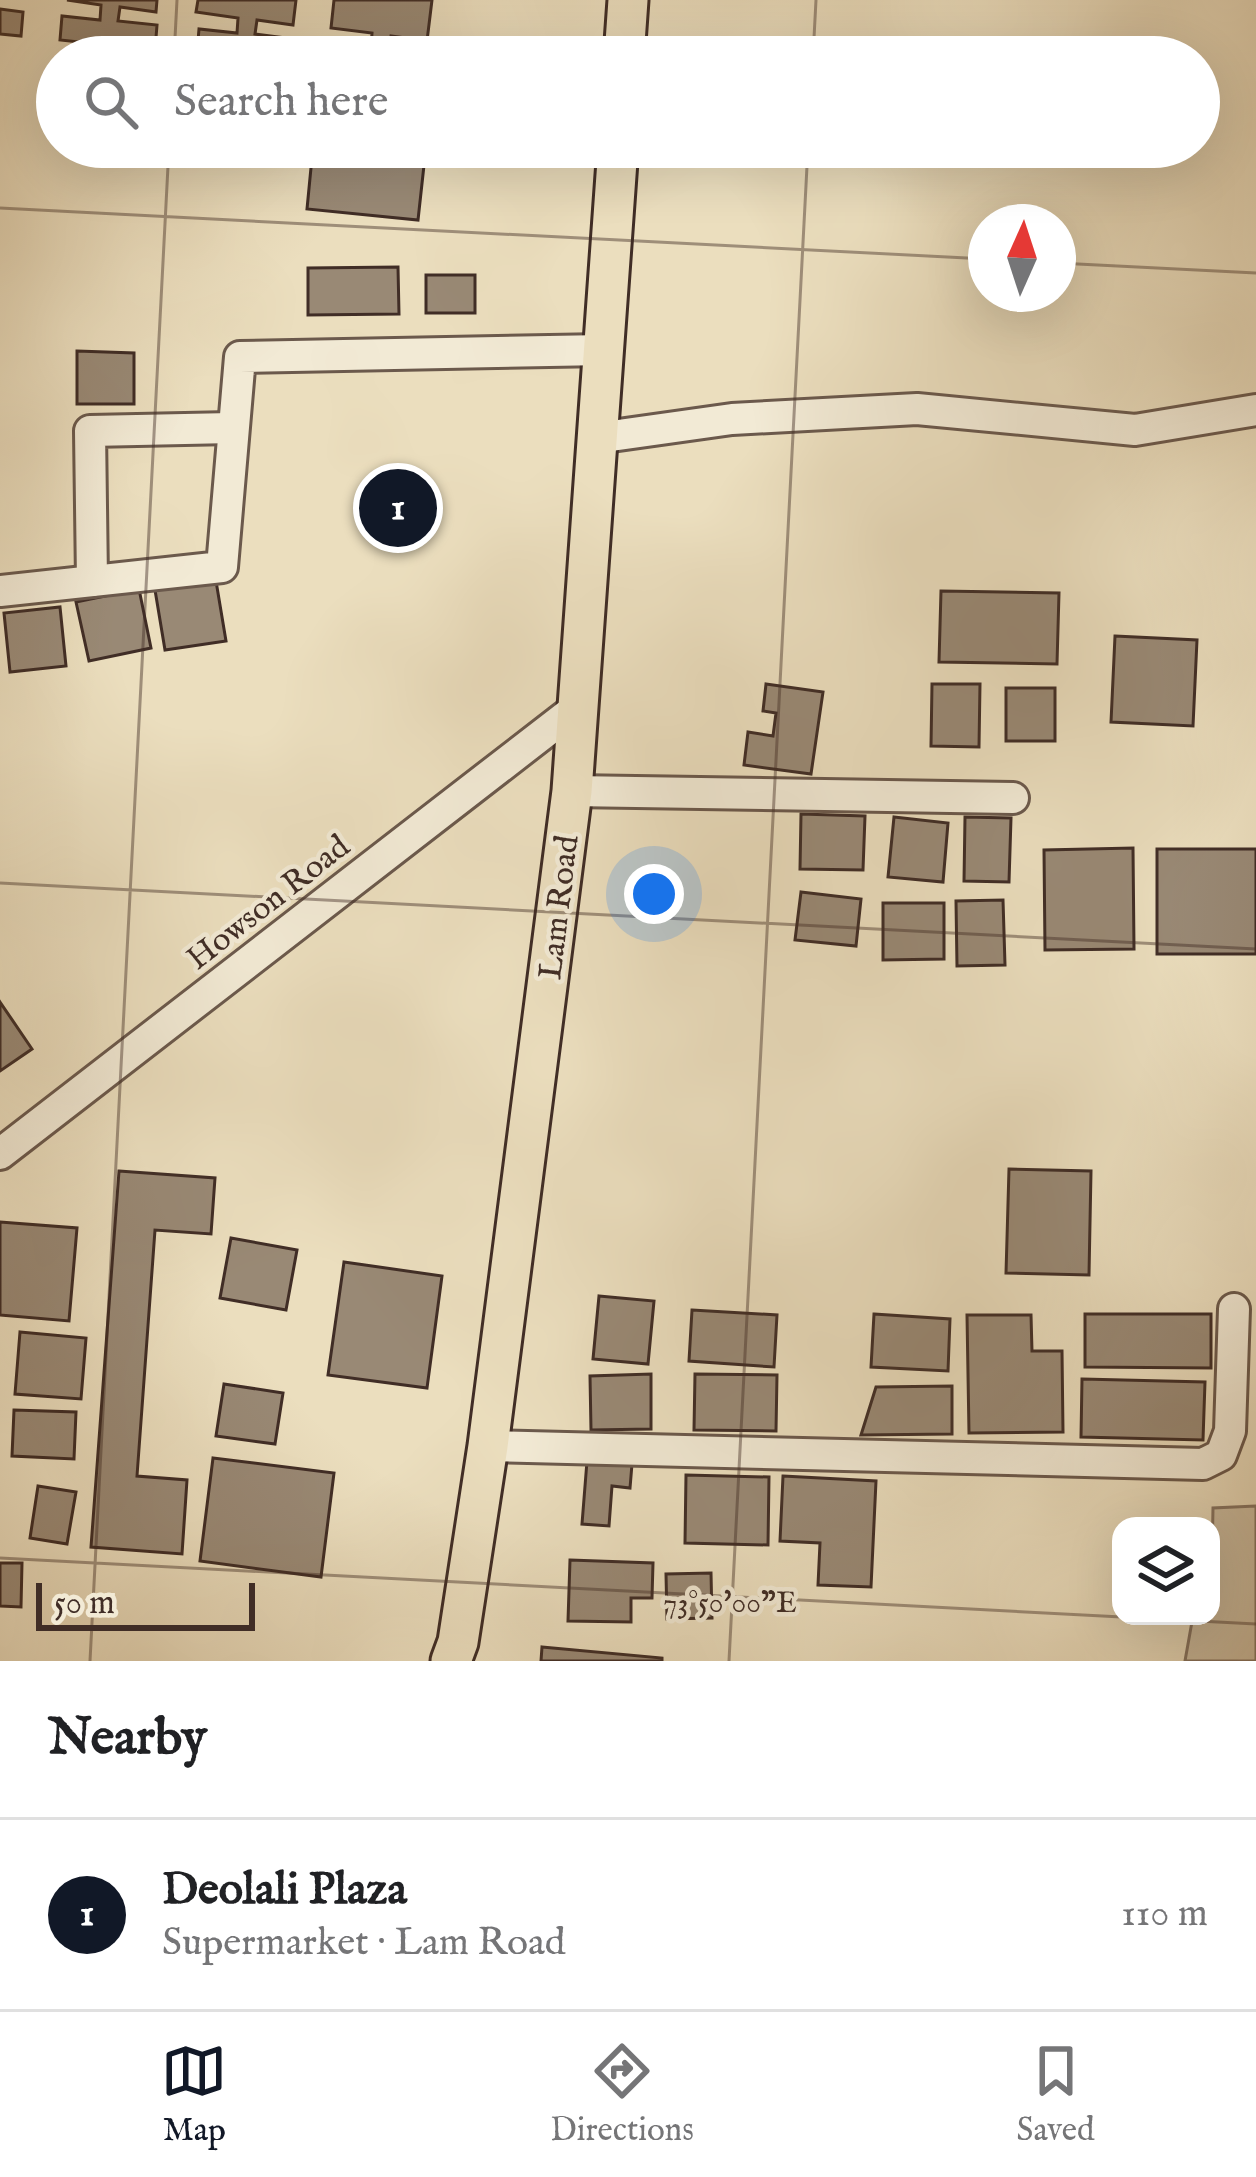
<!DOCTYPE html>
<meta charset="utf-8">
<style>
:root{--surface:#fff;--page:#f6f6f6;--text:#202124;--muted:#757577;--line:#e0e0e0;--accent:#111827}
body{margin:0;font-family:"IM FELL English",serif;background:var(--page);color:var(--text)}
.controls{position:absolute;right:36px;bottom:36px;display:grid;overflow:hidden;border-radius:24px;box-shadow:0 12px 48px #0002}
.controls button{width:108px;height:108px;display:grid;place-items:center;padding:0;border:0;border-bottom:3px solid var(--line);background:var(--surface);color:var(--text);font:60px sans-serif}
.compass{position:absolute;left:968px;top:204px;width:108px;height:108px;border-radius:50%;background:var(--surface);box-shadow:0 12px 48px #0002;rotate:3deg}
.scale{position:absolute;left:36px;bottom:30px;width:219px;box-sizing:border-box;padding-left:12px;border:6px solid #402d26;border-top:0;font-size:33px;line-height:42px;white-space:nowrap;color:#402d26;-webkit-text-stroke:9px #f2ead5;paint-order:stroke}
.you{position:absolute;left:654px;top:894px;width:42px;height:42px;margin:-30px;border:9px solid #fff;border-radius:50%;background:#1a73e8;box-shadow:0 0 0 18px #1a73e833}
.badge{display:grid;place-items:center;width:78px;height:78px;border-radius:50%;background:var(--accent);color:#fff;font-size:39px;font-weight:700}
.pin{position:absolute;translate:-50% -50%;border:6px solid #fff;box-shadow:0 3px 12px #0006}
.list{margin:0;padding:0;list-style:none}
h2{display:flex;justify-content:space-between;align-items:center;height:156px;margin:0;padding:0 48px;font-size:51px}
h2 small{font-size:39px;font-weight:400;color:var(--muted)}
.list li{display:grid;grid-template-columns:78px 1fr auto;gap:36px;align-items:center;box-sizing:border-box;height:192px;padding:0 48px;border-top:3px solid var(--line)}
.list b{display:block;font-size:45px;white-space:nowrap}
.list p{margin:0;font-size:39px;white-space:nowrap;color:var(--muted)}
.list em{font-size:39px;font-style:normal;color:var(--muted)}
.icon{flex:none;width:66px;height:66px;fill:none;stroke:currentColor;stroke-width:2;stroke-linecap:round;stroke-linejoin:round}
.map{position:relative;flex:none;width:1256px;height:1661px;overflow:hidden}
.search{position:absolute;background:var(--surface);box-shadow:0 12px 48px #0002;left:36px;right:36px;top:36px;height:132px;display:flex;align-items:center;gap:30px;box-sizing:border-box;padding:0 42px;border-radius:66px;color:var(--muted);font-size:45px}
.sheet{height:348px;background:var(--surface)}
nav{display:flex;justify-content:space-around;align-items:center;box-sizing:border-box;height:168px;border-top:3px solid var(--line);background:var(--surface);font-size:33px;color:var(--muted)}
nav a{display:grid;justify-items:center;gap:6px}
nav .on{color:var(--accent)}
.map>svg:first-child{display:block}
.green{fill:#cec0a4;stroke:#877665;stroke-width:3}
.building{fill:#998975;stroke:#402d26;stroke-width:3}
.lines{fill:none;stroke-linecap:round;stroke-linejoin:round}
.minor-casing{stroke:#6b594c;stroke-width:36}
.major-casing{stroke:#402d26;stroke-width:45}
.minor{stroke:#f2ead5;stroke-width:30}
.major{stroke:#ebdebe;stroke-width:39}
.ticks{fill:none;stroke:#402d26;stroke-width:3;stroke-opacity:0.45}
.labels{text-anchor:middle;stroke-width:9;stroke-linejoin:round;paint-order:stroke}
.street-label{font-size:33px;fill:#402d26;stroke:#f2ead5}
.ticks-label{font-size:30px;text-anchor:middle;fill:#402d26;stroke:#f2ead5;stroke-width:9;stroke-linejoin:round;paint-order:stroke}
</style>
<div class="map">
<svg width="1256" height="1661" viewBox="0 0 1256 1661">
<rect width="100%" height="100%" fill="#ebdebe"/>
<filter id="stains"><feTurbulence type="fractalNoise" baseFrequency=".00167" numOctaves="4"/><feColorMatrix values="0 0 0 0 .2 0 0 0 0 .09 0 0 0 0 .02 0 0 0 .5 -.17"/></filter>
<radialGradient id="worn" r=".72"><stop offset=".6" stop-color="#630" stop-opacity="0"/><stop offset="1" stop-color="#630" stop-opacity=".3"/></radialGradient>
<path class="green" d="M1256 1506V1661H1185L1193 1616H1211L1213 1508Z"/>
<g class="building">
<path d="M67 0H157L156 12 120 7 118 21 157 25 155 50 60 40 62 16 100 20 101 5Z"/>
<path d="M198 0H296L293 25 257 20 255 34 294 39 292 57 197 53 199 29 237 33 238 18 196 12Z"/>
<path d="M334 0H432L427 41 391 36 389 50 428 57H332L334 44 371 48 372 33 331 28Z"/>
<path d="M0 9 23 12 21 36 0 34Z"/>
<path d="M313 147H426L418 220 307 209Z"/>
<path d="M398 267 399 314 308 315V268Z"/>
<rect x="426" y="275" width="49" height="38"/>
<path d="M77 351 134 353V404H77Z"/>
<path d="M216 581 226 641 165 650 155 590Z"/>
<path d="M139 589 151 648 89 661 76 602Z"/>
<path d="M941 591 1059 593 1057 664 939 662Z"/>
<path d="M60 607 66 666 10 672 4 613Z"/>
<path d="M1115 636 1197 640 1193 726 1111 722Z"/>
<path d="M766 684 823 692 811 774 744 765 748 732 773 736 776 713 763 711Z"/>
<path d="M932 684H980L979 747 931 746Z"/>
<rect x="1006" y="688" width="49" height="53"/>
<path d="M801 814 865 816 863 870 800 869Z"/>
<path d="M894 817 948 823 943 882 888 877Z"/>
<path d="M965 817 1011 818 1009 882 964 881Z"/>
<path d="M1133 848 1134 949 1045 950 1044 850Z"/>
<rect x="1157" y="849" width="99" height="105"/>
<path d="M801 892 861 899 856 946 795 940Z"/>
<path d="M1003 900 1005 965 957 966 956 901Z"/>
<path d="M883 903H944V959L883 960Z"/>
<path d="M0 1002 32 1049 0 1071Z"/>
<path d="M1009 1169 1091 1171 1089 1275 1006 1273Z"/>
<path d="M119 1171 215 1178 211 1234 155 1230 137 1476 187 1480 182 1554 91 1547Z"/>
<path d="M0 1222 77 1228 69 1321 0 1315Z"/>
<path d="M231 1238 297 1250 286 1310 220 1298Z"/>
<path d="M344 1262 442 1276 427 1388 328 1375Z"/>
<path d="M599 1296 654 1301 648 1364 593 1359Z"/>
<path d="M692 1310 777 1315 774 1367 689 1361Z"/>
<path d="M874 1314 950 1319 948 1371 871 1367Z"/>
<path d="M1085 1314H1211V1368L1085 1367Z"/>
<path d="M967 1315H1031L1032 1351H1062L1063 1432 969 1433Z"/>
<path d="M20 1332 86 1338 81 1399 15 1394Z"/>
<path d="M651 1374V1429L591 1430 590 1376Z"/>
<path d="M695 1374 777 1375 776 1431 694 1430Z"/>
<path d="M1082 1379 1205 1382 1203 1440 1081 1437Z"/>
<path d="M224 1384 283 1393 275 1444 216 1436Z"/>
<path d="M952 1386V1434L861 1435 876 1387Z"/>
<path d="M14 1410 76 1412 74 1459 12 1456Z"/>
<path d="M213 1458 334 1473 321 1577 200 1561Z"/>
<path d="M587 1461 632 1464 630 1488 612 1486 609 1526 582 1524Z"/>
<path d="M686 1475 769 1477 768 1545 685 1543Z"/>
<path d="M783 1476 876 1481 871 1587 818 1585 820 1543 780 1541Z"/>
<path d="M38 1486 76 1492 67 1544 30 1538Z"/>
<path d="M570 1560 653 1563 652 1598H631V1622L568 1621Z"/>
<path d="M0 1563H22L21 1607 0 1606Z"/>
<path d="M711 1573 712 1618 667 1619 666 1574Z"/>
<path d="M542 1647 662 1658V1661H541Z"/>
</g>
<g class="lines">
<g class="minor-casing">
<g id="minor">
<path d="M597 438 732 419 917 409 1135 430 1256 410"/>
<path d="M92 581 90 431 232 428"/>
<path d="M0 591 222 567 240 357 604 350"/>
<path d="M572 791 1013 798"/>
<path d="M0 1154 579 706"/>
<path d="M488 1446 1203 1464 1221 1455 1230 1431 1234 1309"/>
</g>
</g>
<g class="major-casing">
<g id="major">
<path d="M624 57 628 0"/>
<path d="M451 1661 458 1642 488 1446 572 791 618 147"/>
</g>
</g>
<use href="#minor" class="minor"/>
<use href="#major" class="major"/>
</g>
<path class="ticks" d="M174 57 177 0M813 57 816 0M0 208 986 259M1058 263 1256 273M0 883 1256 949M0 1558 1256 1624M90 1661 169 147M729 1661 808 147"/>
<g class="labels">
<g class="street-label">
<text transform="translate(267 901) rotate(-38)" y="12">Howson Road</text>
<text transform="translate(557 907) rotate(-83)" y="12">Lam Road</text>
</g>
</g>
<g class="ticks-label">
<text x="730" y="1612">73°50'00"E</text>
</g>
<rect width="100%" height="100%" filter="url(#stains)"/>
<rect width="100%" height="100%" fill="url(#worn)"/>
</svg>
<div class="controls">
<button><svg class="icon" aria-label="layers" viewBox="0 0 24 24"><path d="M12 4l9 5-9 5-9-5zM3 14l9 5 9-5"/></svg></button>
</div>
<svg class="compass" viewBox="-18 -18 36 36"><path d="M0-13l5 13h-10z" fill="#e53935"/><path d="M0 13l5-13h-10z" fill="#757577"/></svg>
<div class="scale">50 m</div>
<div class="you"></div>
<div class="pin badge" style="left:398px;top:508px">1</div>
<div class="search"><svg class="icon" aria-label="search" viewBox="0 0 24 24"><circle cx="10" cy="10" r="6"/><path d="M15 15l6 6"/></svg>Search here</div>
</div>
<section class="sheet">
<h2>Nearby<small></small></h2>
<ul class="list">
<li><span class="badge">1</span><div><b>Deolali Plaza</b><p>Supermarket · Lam Road</p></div><em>110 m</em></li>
</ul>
</section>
<nav>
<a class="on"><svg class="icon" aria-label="map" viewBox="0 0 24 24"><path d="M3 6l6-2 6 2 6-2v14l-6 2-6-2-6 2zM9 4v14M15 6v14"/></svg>Map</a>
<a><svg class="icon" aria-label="directions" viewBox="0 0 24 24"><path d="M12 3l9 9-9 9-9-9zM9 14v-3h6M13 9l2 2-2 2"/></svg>Directions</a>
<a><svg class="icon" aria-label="saved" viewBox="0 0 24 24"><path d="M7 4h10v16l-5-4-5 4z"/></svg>Saved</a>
</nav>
